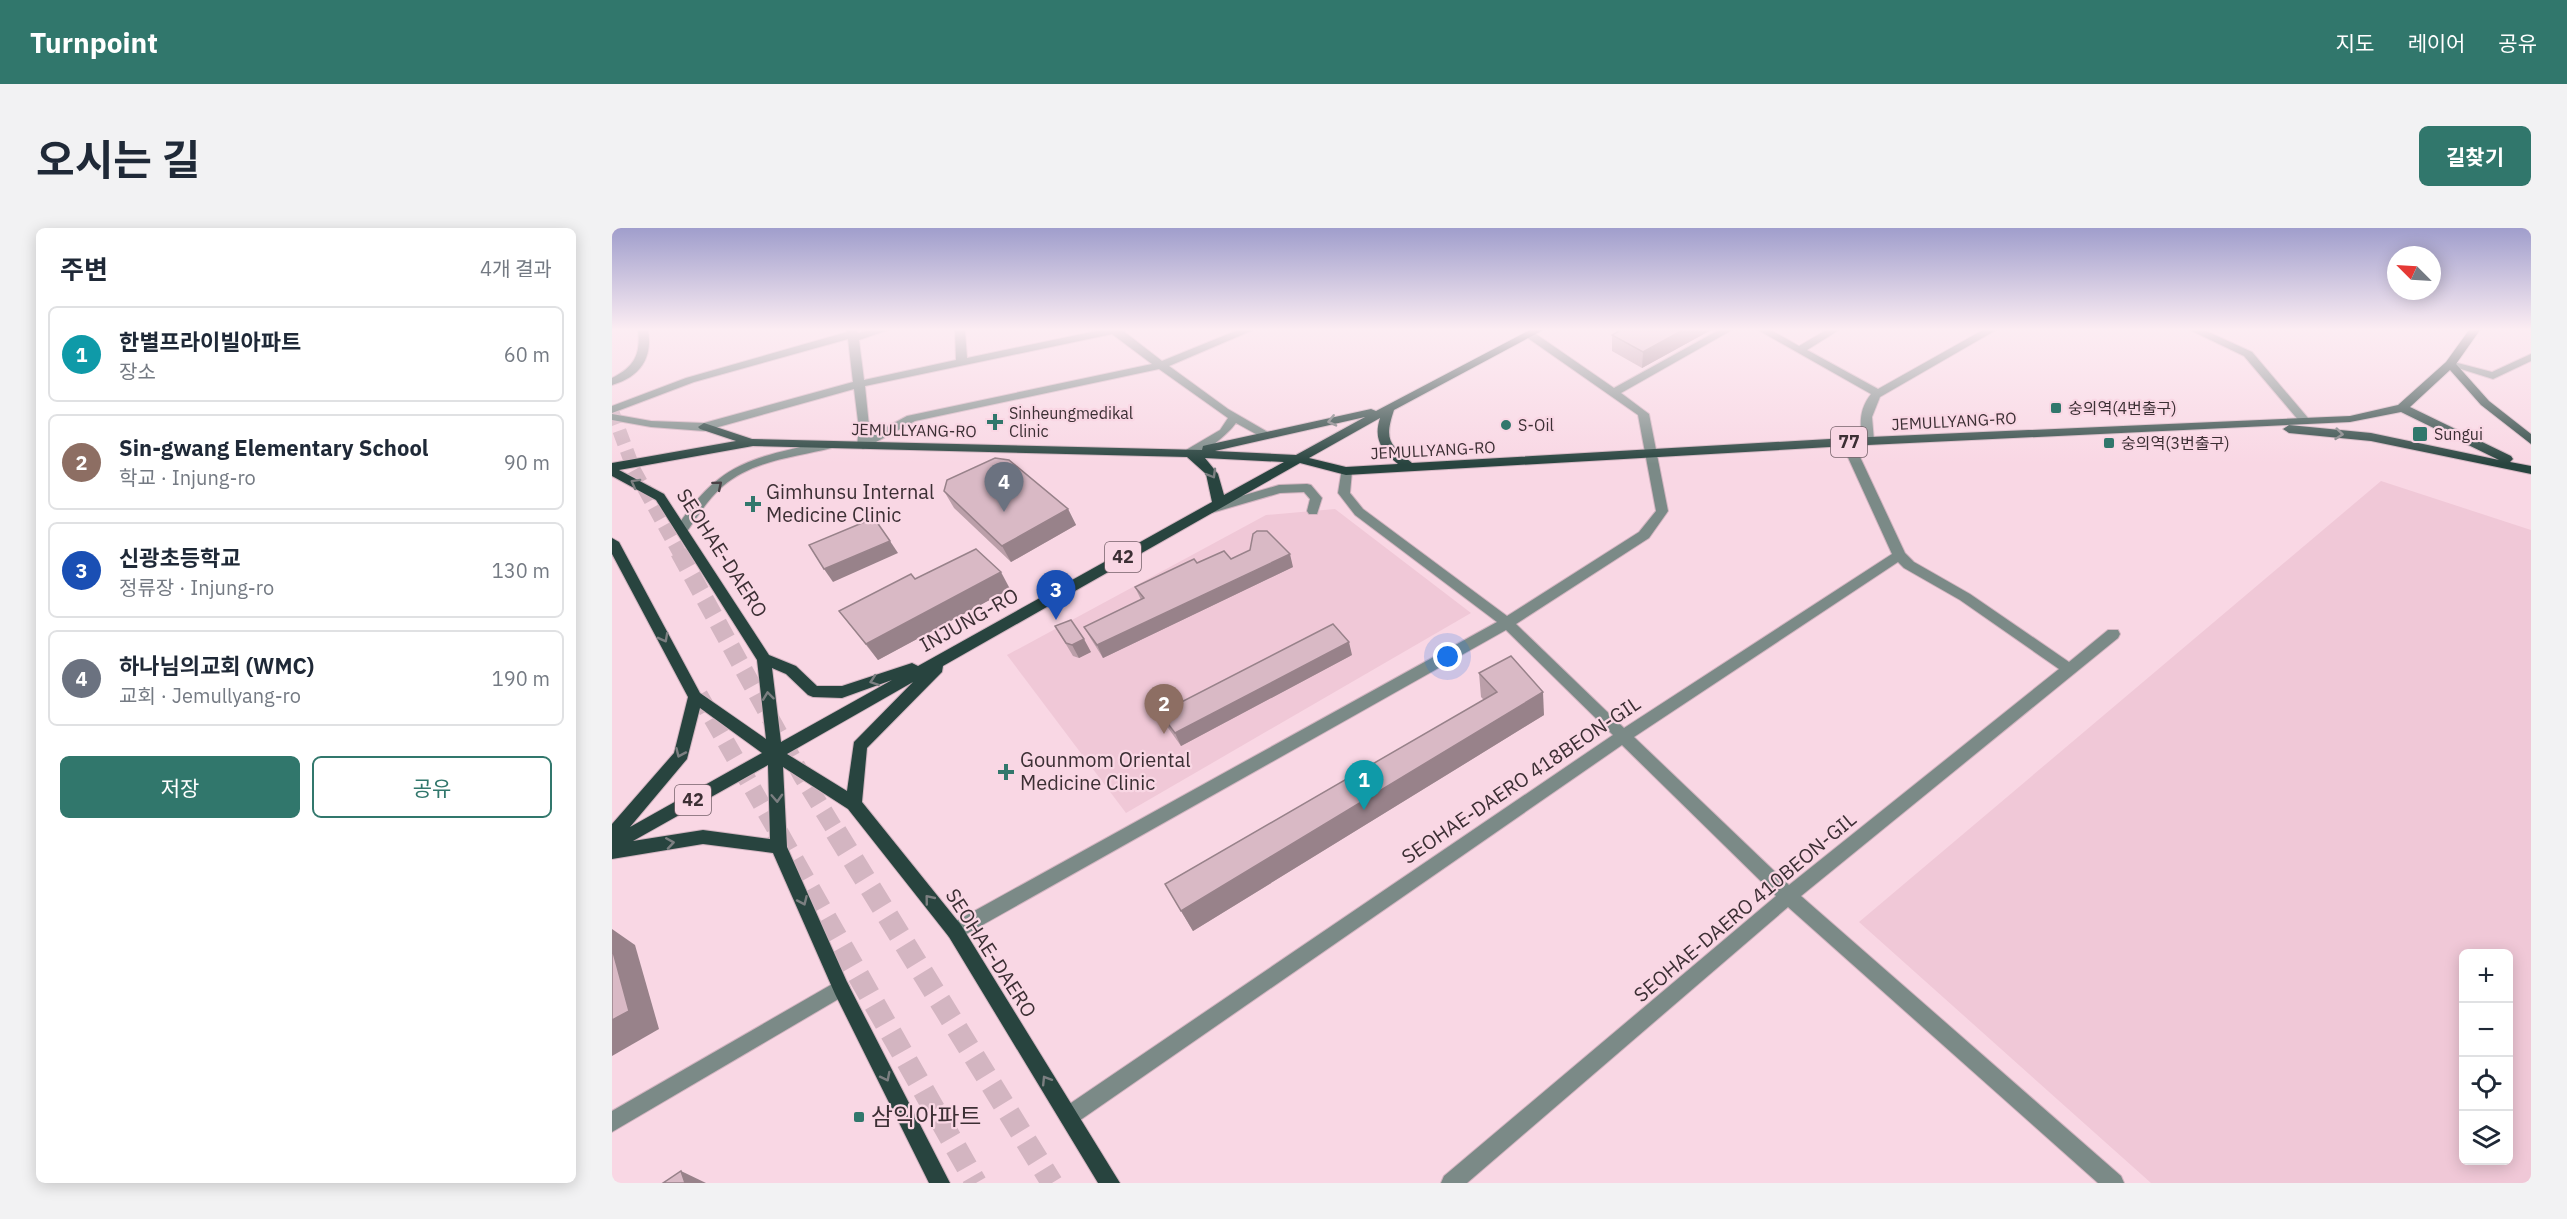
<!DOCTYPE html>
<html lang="ko">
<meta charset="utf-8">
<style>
:root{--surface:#fff;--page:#f2f2f3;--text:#1f2937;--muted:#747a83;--line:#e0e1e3;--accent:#31776c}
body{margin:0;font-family:"IBM Plex Sans","Noto Sans KR",sans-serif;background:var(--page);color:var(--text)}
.controls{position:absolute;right:18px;bottom:18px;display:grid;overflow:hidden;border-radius:9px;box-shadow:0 3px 15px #0003}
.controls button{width:54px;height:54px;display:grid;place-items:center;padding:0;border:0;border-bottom:2px solid var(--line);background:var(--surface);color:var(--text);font:30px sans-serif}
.compass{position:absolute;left:1775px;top:18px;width:54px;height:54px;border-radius:50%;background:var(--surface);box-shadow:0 3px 15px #0003;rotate:294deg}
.you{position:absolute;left:836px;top:429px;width:21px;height:21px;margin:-15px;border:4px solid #fff;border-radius:50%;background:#1a73e8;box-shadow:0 0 0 9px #1a73e833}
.badge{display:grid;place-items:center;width:39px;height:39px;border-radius:50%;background:var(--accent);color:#fff;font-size:20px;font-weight:700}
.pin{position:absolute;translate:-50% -50px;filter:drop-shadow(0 2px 3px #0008)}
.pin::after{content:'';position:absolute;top:32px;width:21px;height:18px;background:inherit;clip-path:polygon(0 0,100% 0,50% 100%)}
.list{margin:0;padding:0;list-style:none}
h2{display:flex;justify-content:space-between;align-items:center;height:78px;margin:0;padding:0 24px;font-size:26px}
h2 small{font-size:20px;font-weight:400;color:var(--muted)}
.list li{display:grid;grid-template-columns:39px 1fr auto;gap:18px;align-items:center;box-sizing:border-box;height:96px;margin:0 12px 12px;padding:0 12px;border:2px solid var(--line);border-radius:9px}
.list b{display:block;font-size:22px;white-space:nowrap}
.list p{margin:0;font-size:20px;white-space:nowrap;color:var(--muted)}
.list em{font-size:20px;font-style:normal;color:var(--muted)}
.actions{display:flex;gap:12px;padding:18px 24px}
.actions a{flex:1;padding:14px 0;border:2px solid var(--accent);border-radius:9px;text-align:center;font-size:21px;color:var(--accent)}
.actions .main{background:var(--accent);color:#fff}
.icon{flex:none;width:33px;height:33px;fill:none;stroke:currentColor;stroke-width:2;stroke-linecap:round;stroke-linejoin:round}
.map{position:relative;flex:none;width:1919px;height:955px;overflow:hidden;border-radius:9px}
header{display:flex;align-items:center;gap:36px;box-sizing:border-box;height:84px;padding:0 30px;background:var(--accent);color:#fff}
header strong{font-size:28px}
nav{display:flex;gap:33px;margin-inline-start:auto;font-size:21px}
.intro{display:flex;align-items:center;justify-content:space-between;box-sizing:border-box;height:144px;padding:0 36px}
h1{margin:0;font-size:42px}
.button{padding:15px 27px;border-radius:9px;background:var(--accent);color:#fff;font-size:21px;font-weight:700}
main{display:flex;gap:36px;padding:0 36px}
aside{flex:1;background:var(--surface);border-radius:9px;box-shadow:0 3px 15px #0003}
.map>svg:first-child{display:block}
.built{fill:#f0c8d7;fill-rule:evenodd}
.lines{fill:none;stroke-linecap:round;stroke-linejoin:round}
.highway-tunnel-far2{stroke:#d3b5c1;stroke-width:14;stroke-dasharray:14 7;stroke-linecap:butt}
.highway-tunnel-far1{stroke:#d3b5c1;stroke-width:18;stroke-dasharray:18 9;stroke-linecap:butt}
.highway-tunnel{stroke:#d3b5c1;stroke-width:22;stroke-dasharray:22 11;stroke-linecap:butt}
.minor-casing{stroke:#d3b5c1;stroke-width:2}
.major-casing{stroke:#d3b5c1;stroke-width:2}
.minor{fill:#7b8a87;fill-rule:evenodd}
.major{fill:#28443f;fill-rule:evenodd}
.wall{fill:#bb9fa9}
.shaded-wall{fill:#98828a}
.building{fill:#d9b9c5;stroke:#98828a;stroke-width:1.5}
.oneway{stroke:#7c7f81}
.oneway2{stroke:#494145}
.poi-dot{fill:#31776c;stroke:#f9d7e4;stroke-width:2}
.labels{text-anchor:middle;stroke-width:4.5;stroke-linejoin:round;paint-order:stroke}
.far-poi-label{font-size:16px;fill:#3c2f34;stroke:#f9d7e4;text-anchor:start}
.far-street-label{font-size:16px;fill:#3c2f34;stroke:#f9d7e4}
.shield{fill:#f9d7e4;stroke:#756169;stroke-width:1.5}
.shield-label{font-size:18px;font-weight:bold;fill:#3c2f34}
.poi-label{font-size:20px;fill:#3c2f34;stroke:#f9d7e4;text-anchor:start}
.street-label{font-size:20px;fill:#3c2f34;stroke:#f9d7e4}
.near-poi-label{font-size:24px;fill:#3c2f34;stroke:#f9d7e4;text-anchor:start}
</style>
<header>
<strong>Turnpoint</strong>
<nav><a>지도</a><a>레이어</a><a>공유</a></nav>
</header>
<div class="intro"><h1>오시는 길</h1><a class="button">길찾기</a></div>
<main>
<aside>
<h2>주변<small>4개 결과</small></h2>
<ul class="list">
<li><span class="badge" style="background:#0f9aa8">1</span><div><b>한별프라이빌아파트</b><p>장소</p></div><em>60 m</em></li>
<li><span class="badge" style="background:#8d6e63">2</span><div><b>Sin-gwang Elementary School</b><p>학교 · Injung-ro</p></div><em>90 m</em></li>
<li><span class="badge" style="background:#1a4fb4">3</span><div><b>신광초등학교</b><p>정류장 · Injung-ro</p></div><em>130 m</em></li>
<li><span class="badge" style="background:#6b7280">4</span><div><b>하나님의교회 (WMC)</b><p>교회 · Jemullyang-ro</p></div><em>190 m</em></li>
</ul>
<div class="actions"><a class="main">저장</a><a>공유</a></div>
</aside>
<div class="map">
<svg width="1919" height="955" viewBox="0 0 1919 955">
<rect width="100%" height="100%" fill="#f9d7e4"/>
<g class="built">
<path d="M1769 253 1919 302V955H1539L1247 694ZM1852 726H1896V932H1852Z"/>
<path d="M723 281 859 385 514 585 395 427 654 287Z"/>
</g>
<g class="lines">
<path class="highway-tunnel-far2" d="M0 183 22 242 68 326"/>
<g class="highway-tunnel-far1">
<path d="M67 324 190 548 225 605"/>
<path d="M87 467 166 605"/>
</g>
<g class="highway-tunnel">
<path d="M165 604 364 955"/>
<path d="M224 604 440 955"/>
</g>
<g class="minor-casing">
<g id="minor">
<path d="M26 102H36C41 130 28 149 0 157V150C22 139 29 127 26 102Z"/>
<path d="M235 102H245L246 105 258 102H276L247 112 252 152 344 132 343 102H353L355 130 489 102H510L550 133 626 102H641L557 138 616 181 661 207 655 211 651 210 624 195C616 206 588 231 574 228V222L608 202 616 190 547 141 303 193 251 221 245 217 247 201 242 161 92 203 39 199 0 192V186L39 193 92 195 241 154 236 111 82 154 0 185V178L74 150 235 104ZM500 106 540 136 295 188 258 208 253 158Z"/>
<path d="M1107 102H1120L1009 165 1037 186 1056 283 1054 286 1037 310 904 396 1012 500 1280 326 1229 214 1235 210 1241 214 1293 325 1302 334 1358 366 1457 434 1496 402H1506L1508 406 1506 410 1189 668 1509 948 1512 955H1486L1176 679 855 955H829L832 948 1164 668 1010 517 464 895 457 898 450 895 447 888 450 881 1001 507 894 402 349 709 343 711 337 709 334 703 337 697 885 394 743 287 726 265 730 240H738L740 243 738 265 751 281 895 388 1027 304 1044 283 1026 187 913 108V104H921L1002 160ZM1286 334 1292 340 1348 372 1447 441 1177 657 1022 509Z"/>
<path d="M1146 102H1159L1187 118 1214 102H1227L1195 122 1266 161 1371 102H1384L1268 169 1260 189 1262 213 1256 217 1250 213C1248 195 1247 181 1259 166Z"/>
<path d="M1578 102H1592L1640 124 1696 190V194H1688L1632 128Z"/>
<path d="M1919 126V133L1881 151 1833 136 1838 133 1880 144Z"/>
<path d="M216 213 220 214V220C184 229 141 232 111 258 96 271 85 289 74 305L69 306 63 302C107 233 140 230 216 213Z"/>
<path d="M695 256 699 257 710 270 705 286H697L695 283 698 271 692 264 668 265 596 286 590 282 592 279 667 257Z"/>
<path d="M229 751 235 754 238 760 235 766 0 904V883Z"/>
</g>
</g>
<g class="major-casing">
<path id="major" d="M918 102H931L782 182C772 212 777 216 800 235L1235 210 1738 188 1786 177 1834 134 1857 102H1868L1844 136 1877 173 1919 206V216L1869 177 1838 142 1798 179 1899 228 1901 231 1898 234 1919 238V246L1759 213 1677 205 1671 201 1677 197 1759 205 1887 232 1789 184 1738 194 1235 218 734 247 688 235 331 438 330 444 255 520 250 574 349 697 508 955H486L337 709 236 581 171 539 175 619 235 754 338 955H317L223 766 161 625 91 616 0 631V596L62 525 76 469 0 326V310L7 314 88 465 154 511 145 432 44 272 0 248V235L124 213 88 201 86 199 92 195 140 211 590 222 591 218 595 217 759 181 764 183ZM753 189 684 227 603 223ZM768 190C761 212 770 222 786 236L734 239 697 230ZM141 218 575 229 594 246 600 274 306 438 300 435 230 458H205L184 438 157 427 52 266 7 242ZM593 230 672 234 612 267 606 246ZM160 440 174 446 196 467 201 469 230 470 280 452 169 514ZM301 454 242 514 235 563 175 526ZM88 480 150 525 18 599 75 531ZM156 537 158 611 91 602 21 613Z"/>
</g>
<use href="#minor" class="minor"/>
<use href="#major" class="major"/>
</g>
<g class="wall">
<path d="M1099 102 1030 140 1000 123V107Z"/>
<path d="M332 263 456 281 464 297 399 334 342 280Z"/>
<path d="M619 331 681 339 491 430 479 411 472 399 529 372 523 359 585 335Z"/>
<path d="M303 351 398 361 266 432 227 383Z"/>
<path d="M443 398 479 424 467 430 461 428Z"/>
<path d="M740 427 569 518 554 497 548 485Z"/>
<path d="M867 445 932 487 581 703 553 656 872 472 869 469Z"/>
</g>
<g class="shaded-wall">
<path d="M1071 102H1099L1030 140 1031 124Z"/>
<path d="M456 281 464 297 399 334 390 318Z"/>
<path d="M278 313 286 325 221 354 212 341Z"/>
<path d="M678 326 681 339 491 430 485 417Z"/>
<path d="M389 344 398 361 266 432 254 416Z"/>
<path d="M472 411 479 424 467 430 460 417Z"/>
<path d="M737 414 740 427 569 518 563 505Z"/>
<path d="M931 464 932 487 581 703 569 683Z"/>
<path d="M0 701 23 717 47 801 0 828Z"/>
<path d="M69 943 94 955H73Z"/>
</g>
<g class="building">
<path d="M1009 102H1071L1031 124 1000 107Z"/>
<path d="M383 230 397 232 456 281 390 318 332 263 335 252Z"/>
<path d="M262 290 278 313 212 341 197 317Z"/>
<path d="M645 303H655L678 326 485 417 472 399 532 370 523 359 582 331 585 335 612 323 619 331 638 322 641 306Z"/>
<path d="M364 321 389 344 254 416 227 383 299 346 303 351Z"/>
<path d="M459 392 472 411 460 417 454 415 443 398Z"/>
<path d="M721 396 737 414 563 505 548 485Z"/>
<path d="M899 428 931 464 569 683 553 656 885 464 867 445Z"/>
<path d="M0 720 17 783 0 792Z"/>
<path d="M69 943 73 955H51Z"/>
</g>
<defs><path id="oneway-chevron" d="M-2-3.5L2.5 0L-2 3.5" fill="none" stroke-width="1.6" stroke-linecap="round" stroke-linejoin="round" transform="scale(1.5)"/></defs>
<g class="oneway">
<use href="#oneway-chevron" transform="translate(720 193) rotate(167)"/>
<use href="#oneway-chevron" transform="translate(1727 206) rotate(6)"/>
<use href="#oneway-chevron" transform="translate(600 246) rotate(60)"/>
<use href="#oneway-chevron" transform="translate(23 255) rotate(-151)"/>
<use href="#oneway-chevron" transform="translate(52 410) rotate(62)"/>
<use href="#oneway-chevron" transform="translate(262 453) rotate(161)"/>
<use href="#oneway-chevron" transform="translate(156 468) rotate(-97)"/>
<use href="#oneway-chevron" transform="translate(68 525) rotate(114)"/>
<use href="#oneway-chevron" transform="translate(165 570) rotate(87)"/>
<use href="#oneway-chevron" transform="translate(58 615) rotate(-9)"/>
<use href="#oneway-chevron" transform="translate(317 671) rotate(-129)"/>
<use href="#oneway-chevron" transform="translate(191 673) rotate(66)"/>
<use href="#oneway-chevron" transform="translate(274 849) rotate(63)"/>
<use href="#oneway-chevron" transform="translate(434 852) rotate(-122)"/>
</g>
<use class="oneway2" href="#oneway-chevron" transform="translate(106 257) rotate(-40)"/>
<linearGradient id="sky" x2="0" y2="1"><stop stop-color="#a09ecc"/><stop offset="0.43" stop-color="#fcedf3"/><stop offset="1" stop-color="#fcedf3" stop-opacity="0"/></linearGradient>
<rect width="1919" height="236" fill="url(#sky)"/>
<g class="poi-dot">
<rect x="1438" y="174" width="12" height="12" rx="3"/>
<path d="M380 185h6v6h6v6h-6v6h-6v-6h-6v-6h6z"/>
<circle cx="894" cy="197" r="6"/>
<rect x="1800" y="198" width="16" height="16" rx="3"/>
<rect x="1491" y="209" width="12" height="12" rx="3"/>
<path d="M138 267h6v6h6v6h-6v6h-6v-6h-6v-6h6z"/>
<path d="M391 535h6v6h6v6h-6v6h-6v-6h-6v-6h6z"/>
<rect x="241" y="883" width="12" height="12" rx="3"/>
</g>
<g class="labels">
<g class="far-poi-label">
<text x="1456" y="186">숭의역(4번출구)</text>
<text x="397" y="191">Sinheungmedikal<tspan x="397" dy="18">Clinic</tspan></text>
<text x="906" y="203">S-Oil</text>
<text x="1822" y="212">Sungui</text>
<text x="1509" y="221">숭의역(3번출구)</text>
</g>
<g class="far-street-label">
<text transform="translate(1342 193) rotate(-3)" y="6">JEMULLYANG-RO</text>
<text transform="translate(302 202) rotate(1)" y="6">JEMULLYANG-RO</text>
<text transform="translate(821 222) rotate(-3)" y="6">JEMULLYANG-RO</text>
</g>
<g class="shield">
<rect x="1219" y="199" width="36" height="30" rx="4.5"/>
<rect x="493" y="314" width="36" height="30" rx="4.5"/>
<rect x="63" y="557" width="36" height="30" rx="4.5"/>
</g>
<g class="shield-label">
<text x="1237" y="220">77</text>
<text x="511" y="335">42</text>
<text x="81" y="578">42</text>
</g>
<g class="poi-label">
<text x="154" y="271">Gimhunsu Internal<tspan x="154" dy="23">Medicine Clinic</tspan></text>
<text x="408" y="539">Gounmom Oriental<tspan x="408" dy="23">Medicine Clinic</tspan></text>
</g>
<g class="street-label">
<text transform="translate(110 325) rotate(57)" y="7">SEOHAE-DAERO</text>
<text transform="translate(357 392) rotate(-29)" y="7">INJUNG-RO</text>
<text transform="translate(909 552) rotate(-34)" y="7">SEOHAE-DAERO 418BEON-GIL</text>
<text transform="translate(1133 679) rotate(-40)" y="7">SEOHAE-DAERO 410BEON-GIL</text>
<text transform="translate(379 725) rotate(57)" y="7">SEOHAE-DAERO</text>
</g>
<g class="near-poi-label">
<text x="259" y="897">삼익아파트</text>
</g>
</g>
</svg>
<div class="controls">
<button>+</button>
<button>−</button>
<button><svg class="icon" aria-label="locate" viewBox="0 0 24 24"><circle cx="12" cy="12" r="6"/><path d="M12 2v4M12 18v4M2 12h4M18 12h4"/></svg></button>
<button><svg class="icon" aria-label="layers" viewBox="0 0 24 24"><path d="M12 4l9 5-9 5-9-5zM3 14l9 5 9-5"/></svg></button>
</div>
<svg class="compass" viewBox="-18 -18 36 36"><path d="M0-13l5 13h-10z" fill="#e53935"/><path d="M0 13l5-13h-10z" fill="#747a83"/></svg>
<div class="you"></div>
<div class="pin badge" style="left:752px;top:582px;background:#0f9aa8">1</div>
<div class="pin badge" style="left:552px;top:506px;background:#8d6e63">2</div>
<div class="pin badge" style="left:444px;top:392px;background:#1a4fb4">3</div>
<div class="pin badge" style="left:392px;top:284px;background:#6b7280">4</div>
</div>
</main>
